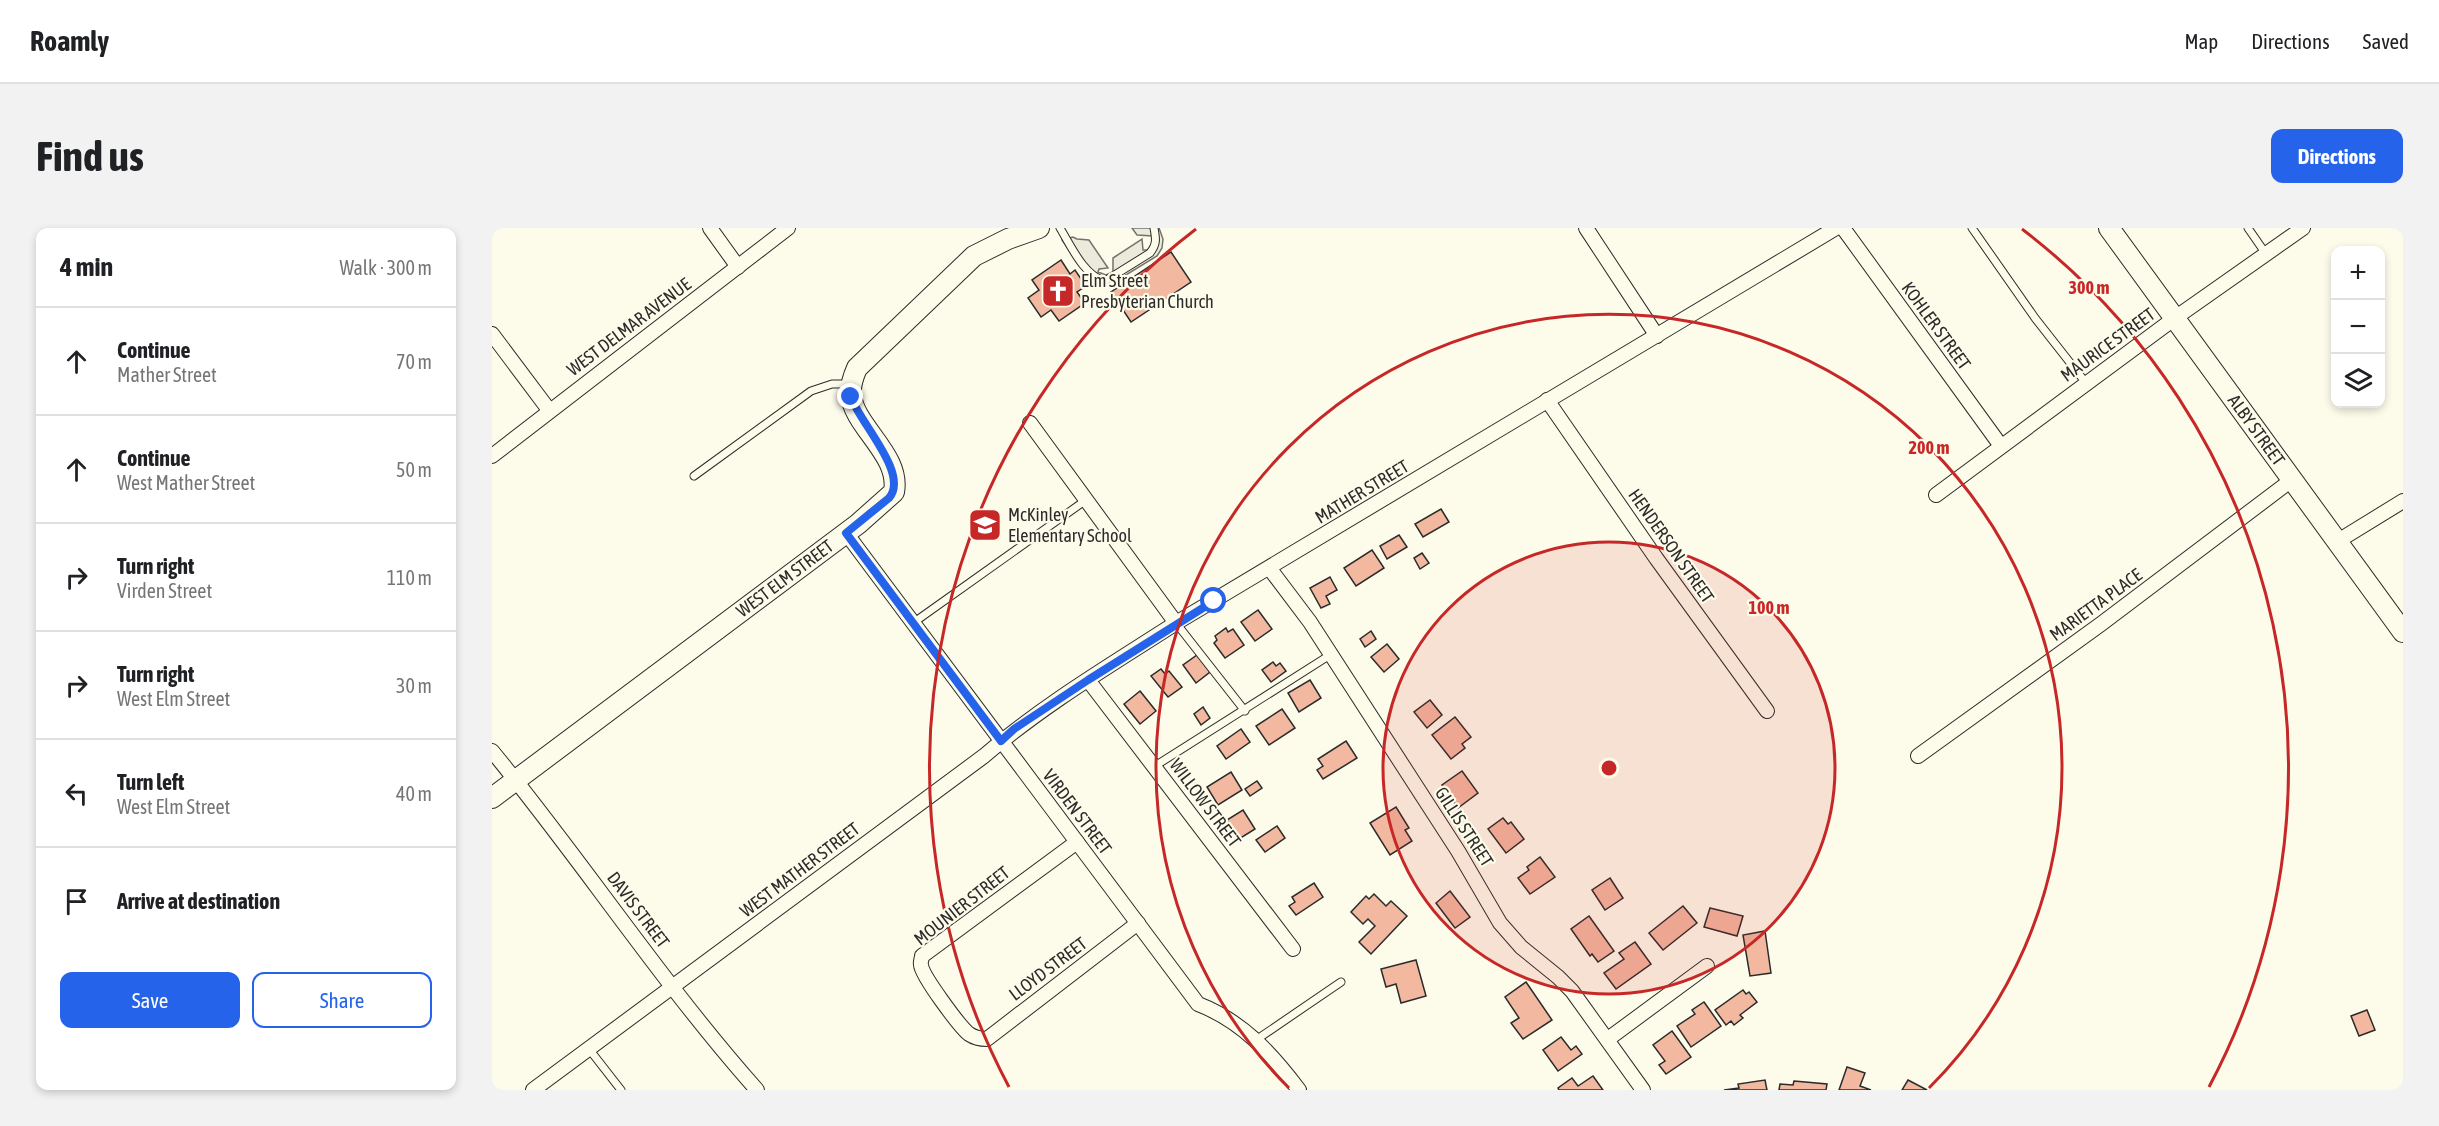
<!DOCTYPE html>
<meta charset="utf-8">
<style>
:root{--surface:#fff;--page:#f2f2f2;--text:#202124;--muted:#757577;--line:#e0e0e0;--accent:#2563eb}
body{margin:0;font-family:"Asap Condensed",sans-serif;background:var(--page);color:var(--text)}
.controls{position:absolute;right:18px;top:18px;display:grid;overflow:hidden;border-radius:12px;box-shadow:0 3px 9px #0003}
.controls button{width:54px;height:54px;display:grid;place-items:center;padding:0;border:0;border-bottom:2px solid var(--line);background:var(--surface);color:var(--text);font:30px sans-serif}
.stop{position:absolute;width:18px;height:18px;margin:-14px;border:4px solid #2563eb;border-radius:50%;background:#fff}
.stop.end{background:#2563eb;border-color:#fff;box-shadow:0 2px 6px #0008}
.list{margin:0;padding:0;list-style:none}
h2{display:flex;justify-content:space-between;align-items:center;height:78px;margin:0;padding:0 24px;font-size:26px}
h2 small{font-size:20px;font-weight:400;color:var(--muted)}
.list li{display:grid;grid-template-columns:39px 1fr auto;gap:18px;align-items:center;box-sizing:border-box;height:108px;padding:0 24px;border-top:2px solid var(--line)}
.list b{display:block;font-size:22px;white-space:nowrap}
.list p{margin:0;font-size:20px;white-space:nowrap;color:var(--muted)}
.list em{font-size:20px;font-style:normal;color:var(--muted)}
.actions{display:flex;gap:12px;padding:18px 24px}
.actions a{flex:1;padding:14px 0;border:2px solid var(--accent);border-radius:12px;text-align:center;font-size:21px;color:var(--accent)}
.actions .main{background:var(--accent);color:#fff}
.icon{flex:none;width:33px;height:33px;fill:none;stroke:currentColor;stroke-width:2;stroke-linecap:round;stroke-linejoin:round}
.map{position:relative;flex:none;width:1911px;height:862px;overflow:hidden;border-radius:12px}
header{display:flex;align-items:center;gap:36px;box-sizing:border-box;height:84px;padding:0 30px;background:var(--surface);border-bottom:2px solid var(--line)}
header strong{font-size:28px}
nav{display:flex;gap:33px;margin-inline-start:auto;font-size:21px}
.intro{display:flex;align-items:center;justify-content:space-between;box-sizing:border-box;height:144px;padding:0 36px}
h1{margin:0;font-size:42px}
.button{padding:15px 27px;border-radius:12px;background:var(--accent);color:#fff;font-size:21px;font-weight:700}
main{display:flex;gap:36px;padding:0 36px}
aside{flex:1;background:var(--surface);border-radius:12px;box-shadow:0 3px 9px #0003}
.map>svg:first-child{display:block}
.parking{fill:#eceadb;stroke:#74746e;stroke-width:1.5}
.building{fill:#f2b8a0;stroke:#2b2b2b;stroke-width:1.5}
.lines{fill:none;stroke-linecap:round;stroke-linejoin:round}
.lane-casing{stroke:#2b2b2b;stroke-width:9}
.street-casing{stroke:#2b2b2b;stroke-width:16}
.secondary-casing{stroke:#2b2b2b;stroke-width:22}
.lane{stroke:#fdfbea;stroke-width:7}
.street{stroke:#fdfbea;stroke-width:14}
.secondary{stroke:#fdfbea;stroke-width:20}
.route{stroke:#2563eb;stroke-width:8}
.ring{fill:none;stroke:#c62828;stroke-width:3}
.labels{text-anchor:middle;stroke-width:4.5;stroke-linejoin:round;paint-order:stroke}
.poi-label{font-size:18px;fill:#2b2b2b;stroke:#fdfbea;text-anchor:start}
.street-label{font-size:18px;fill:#2b2b2b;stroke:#fdfbea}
.centre{fill:#c62828;stroke:#fdfbea;stroke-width:3}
.ring-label{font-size:18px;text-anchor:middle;font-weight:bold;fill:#c62828;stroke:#fdfbea;stroke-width:4.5;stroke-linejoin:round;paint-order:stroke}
</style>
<header>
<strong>Roamly</strong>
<nav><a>Map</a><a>Directions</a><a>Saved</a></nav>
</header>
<div class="intro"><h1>Find us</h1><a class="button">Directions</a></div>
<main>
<aside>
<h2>4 min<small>Walk · 300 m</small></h2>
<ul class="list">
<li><svg class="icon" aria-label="ahead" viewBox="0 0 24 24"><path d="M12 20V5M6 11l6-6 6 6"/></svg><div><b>Continue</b><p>Mather Street</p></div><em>70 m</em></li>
<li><svg class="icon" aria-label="ahead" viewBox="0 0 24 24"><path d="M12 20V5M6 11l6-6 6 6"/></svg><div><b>Continue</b><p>West Mather Street</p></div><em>50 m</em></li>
<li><svg class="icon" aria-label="right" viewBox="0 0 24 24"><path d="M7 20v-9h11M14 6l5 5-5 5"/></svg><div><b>Turn right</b><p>Virden Street</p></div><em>110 m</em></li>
<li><svg class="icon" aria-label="right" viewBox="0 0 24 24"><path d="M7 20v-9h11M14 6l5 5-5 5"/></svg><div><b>Turn right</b><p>West Elm Street</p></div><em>30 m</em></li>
<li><svg class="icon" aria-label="left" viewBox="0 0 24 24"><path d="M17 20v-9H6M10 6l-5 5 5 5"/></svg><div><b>Turn left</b><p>West Elm Street</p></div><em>40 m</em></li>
<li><svg class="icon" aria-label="arrive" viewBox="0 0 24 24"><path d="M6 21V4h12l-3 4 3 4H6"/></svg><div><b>Arrive at destination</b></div></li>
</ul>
<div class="actions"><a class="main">Save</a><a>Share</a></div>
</aside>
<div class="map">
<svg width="1911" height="862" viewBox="0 0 1911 862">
<rect width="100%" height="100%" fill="#fdfbea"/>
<path class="parking" d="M640 0H667L671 11 670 20 665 28 616 58 598 52 570 12 581 9 585 11 597 12 616 40 607 41 606 44 614 47 621 44V30L650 11 651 22H655L660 17 661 8 645 7Z"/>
<g class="building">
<path d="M679 24 699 54 639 94 619 64Z"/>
<path d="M569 32 578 46 583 42 594 58 585 64 593 75 567 93 559 82 549 89 536 70 547 62 540 52Z"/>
<path d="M949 281 957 294 931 309 923 296Z"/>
<path d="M907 307 915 319 895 331 888 318Z"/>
<path d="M880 322 892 340 864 358 852 340Z"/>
<path d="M930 325 937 335 928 341 922 330Z"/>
<path d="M838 349 845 362 834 368 838 376 829 380 818 360Z"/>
<path d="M766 382 780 401 763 413 749 394Z"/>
<path d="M734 400 736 404 741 401 752 417 733 430 722 415 725 412 723 408Z"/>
<path d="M879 403 884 411 873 419 868 411Z"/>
<path d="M895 416 907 431 892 444 879 429Z"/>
<path d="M705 427 718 444 704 455 691 437Z"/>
<path d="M781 434 784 438 788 435 794 443 779 454 770 442Z"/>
<path d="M669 441 673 446 677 443 690 459 676 469 659 448Z"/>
<path d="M818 452 829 470 807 484 796 465Z"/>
<path d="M648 463 664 483 648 496 632 476Z"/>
<path d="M938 472 950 487 935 500 922 484Z"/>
<path d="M711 479 718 490 709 497 702 486Z"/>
<path d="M790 481 803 500 777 517 764 498Z"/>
<path d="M963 489 979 509 970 516 973 520 959 531 940 507Z"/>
<path d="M749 501 758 514 734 531 725 518Z"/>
<path d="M854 513 865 530 831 551 825 542 831 538 826 531Z"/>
<path d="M970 543 986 565 966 580 950 557Z"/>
<path d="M739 544 750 562 726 577 715 559Z"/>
<path d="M765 553 770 560 758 568 753 561Z"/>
<path d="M904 579 917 600 913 602 920 613 898 627 878 595Z"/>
<path d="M751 582 763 601 747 611 735 592Z"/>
<path d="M1011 590 1016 596 1019 594 1032 611 1014 625 996 601Z"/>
<path d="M785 598 793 610 773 624 764 612Z"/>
<path d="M1048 629 1063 649 1038 666 1026 650 1037 642 1035 639Z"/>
<path d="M1118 650 1131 670 1113 682 1100 662Z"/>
<path d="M822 655 831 669 804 687 797 678 803 674 800 669Z"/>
<path d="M958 663 978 689 963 700 944 675Z"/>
<path d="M882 666 894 678 899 673 915 688 879 726 867 714 883 698 876 691 871 696 859 684 874 668 877 671Z"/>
<path d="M1191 678 1205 695 1171 722 1157 705Z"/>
<path d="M1218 680 1251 688 1245 708 1212 699Z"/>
<path d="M1097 688 1122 723 1106 734 1100 726 1098 728 1079 701Z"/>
<path d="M1273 703 1279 745 1258 748 1251 707Z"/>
<path d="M1143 714 1159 736 1124 761 1112 745 1132 731 1127 725Z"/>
<path d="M924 732 934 768 909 775 904 756 894 759 889 741Z"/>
<path d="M1034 754 1060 792 1031 811 1019 795 1027 790 1013 769Z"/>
<path d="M1251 762 1254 766 1257 764 1265 774 1248 787 1251 790 1242 797 1239 793 1234 797 1223 782Z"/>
<path d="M1212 774 1229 798 1199 819 1185 798 1203 786 1200 782Z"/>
<path d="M1875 782 1883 802 1867 808 1859 788Z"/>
<path d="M1180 803 1199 829 1174 846 1167 837 1173 833 1161 817Z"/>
<path d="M1069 809 1079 822 1084 818 1090 826 1066 843 1051 822Z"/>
<path d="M1355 839 1373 845 1368 858 1379 862H1347Z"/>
<path d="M1101 848 1111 862H1067L1066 860 1080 850 1086 858Z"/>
<path d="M1273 852 1275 862H1232L1247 860 1246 856Z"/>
<path d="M1416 852 1435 862H1410Z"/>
<path d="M1302 853 1335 856 1334 862H1287L1288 856 1301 857Z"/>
</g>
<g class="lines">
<g class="lane-casing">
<g id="lane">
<path d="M568 0C579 18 592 48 613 53L658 25C665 16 664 11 662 0"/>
<path d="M1480 0 1543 90 1594 155"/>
<path d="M1756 0 1774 26"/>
<path d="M202 248 319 163 340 156H356"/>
<path d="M421 395 594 272"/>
<path d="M684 395 753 483"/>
<path d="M663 538 838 427"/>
<path d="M764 812 849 754"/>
<path d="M97 821 129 862"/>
</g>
</g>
<g class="street-casing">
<g id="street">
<path d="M218 0 246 39"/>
<path d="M1094 0 1165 108"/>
<path d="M1351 0 1509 218"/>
<path d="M0 106 57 182"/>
<path d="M1055 172 1164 330 1275 483"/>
<path d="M538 195 684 395"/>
<path d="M0 228 296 0"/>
<path d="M1444 267 1683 90 1811 0"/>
<path d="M354 305 706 776C750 793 779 825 807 862"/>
<path d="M1846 313 1911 273"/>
<path d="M778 341 818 394 966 623 1008 695 1029 719 1066 749 1080 763 1151 862"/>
<path d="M596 452 801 721"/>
<path d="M0 523C91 634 170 755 265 862"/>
<path d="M1426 528 1609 396 1801 251"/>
<path d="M585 614 430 728C430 730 428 735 429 737 430 748 468 799 477 806 483 810 488 811 495 811L646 695"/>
<path d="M1116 811 1215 738"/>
<path d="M41 862 492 528C551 477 619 437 684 395L1344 0"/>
</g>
</g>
<g class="secondary-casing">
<g id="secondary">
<path id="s1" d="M1617 0 1911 404"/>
<path id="s2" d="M0 570 366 296 402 264C409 227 362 199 359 167 358 157 361 149 365 140L482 28 516 11 547 0"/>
</g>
</g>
<use href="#lane" class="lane"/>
<use href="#street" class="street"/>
<use href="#secondary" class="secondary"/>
</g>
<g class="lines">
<path class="route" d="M359 169C367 194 418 246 397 270L354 305 509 513 522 501 596 452 722 373"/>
</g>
<circle cx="1117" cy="540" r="226" fill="#c62828" fill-opacity=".12"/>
<g class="ring">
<circle cx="1117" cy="540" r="226"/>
<path d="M797 860A453 453 0 1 1 1437 860"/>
<path d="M517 859A679 679 0 0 1 704 1M1530 1A679 679 0 0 1 1717 859"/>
</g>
<defs>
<g id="church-square" transform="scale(1.725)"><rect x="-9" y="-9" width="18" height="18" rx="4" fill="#c62828" stroke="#fdfbea"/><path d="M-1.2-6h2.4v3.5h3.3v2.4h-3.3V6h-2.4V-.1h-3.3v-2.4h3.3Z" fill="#fff"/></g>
<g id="school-square" transform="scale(1.725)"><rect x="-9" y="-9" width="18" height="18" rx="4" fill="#c62828" stroke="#fdfbea"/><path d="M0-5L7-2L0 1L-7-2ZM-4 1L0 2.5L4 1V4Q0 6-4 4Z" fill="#fff"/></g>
</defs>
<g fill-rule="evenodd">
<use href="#church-square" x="566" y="63"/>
<use href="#school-square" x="493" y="297"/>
</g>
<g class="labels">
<g class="poi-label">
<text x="589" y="59">Elm Street<tspan x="589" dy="21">Presbyterian Church</tspan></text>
<text x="516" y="293">McKinley<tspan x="516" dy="21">Elementary School</tspan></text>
</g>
<g class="street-label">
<text transform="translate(1444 98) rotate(54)" y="6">KOHLER STREET</text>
<text transform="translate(137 99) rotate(-37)" y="6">WEST DELMAR AVENUE</text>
<text transform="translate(1616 117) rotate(-36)" y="6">MAURICE STREET</text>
<text dy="6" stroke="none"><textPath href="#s1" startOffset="250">ALBY STREET</textPath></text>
<text transform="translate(870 264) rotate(-31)" y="6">MATHER STREET</text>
<text transform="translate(1179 318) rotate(55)" y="6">HENDERSON STREET</text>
<text dy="6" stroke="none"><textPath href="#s2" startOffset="366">WEST ELM STREET</textPath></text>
<text transform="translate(1604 377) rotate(-36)" y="6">MARIETTA PLACE</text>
<text transform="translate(713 575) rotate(53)" y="6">WILLOW STREET</text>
<text transform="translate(585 584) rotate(53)" y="6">VIRDEN STREET</text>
<text transform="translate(972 599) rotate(57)" y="6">GILLIS STREET</text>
<text transform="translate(308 642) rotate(-37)" y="6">WEST MATHER STREET</text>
<text transform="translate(470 678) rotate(-38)" y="6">MOUNIER STREET</text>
<text transform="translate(146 682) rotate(53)" y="6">DAVIS STREET</text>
<text transform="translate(556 741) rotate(-37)" y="6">LLOYD STREET</text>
</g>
</g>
<circle cx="1117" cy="540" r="9" class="centre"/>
<g class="ring-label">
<text x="1597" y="66">300 m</text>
<text x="1437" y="226">200 m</text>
<text x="1277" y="386">100 m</text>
</g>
</svg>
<div class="controls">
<button>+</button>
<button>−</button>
<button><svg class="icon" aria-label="layers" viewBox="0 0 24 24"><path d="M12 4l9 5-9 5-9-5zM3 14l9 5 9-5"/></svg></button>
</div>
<div class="stop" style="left:722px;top:373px"></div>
<div class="stop end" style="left:359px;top:169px"></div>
</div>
</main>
